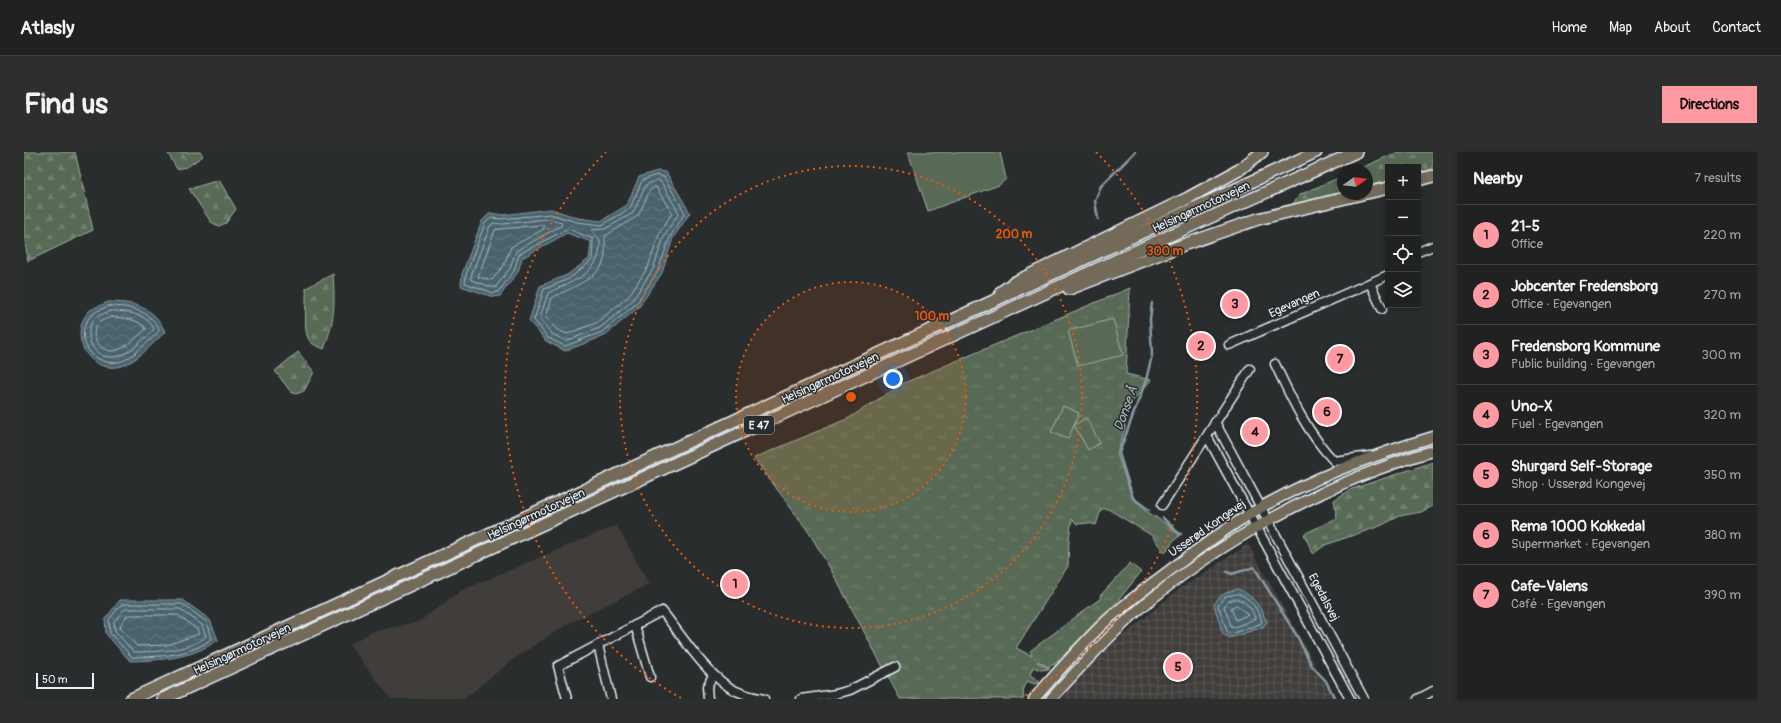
<!DOCTYPE html>
<meta charset="utf-8">
<style>
:root{--surface:#202222;--page:#2d2f2f;--text:#f1f3f6;--muted:#a2a4a5;--line:#3d3f40;--accent:#ff9aa2}
body{margin:0;font-family:Pangolin,sans-serif;background:var(--page);color:var(--text)}
.controls{position:absolute;right:12px;top:12px;display:grid;overflow:hidden;border-radius:0px;box-shadow:0 2px 6px #0003}
.controls button{width:36px;height:36px;display:grid;place-items:center;padding:0;border:0;border-bottom:1px solid var(--line);background:var(--surface);color:var(--text);font:20px sans-serif}
.compass{position:absolute;left:1313px;top:12px;width:36px;height:36px;border-radius:50%;background:var(--surface);box-shadow:0 2px 6px #0003;rotate:75deg}
.scale{position:absolute;left:12px;bottom:10px;width:58px;box-sizing:border-box;padding-left:4px;border:2px solid #e8f1f8;border-top:0;font-size:11px;line-height:14px;white-space:nowrap;color:#e8f1f8;-webkit-text-stroke:3px #2a2d2e;paint-order:stroke}
.you{position:absolute;left:869px;top:227px;width:14px;height:14px;margin:-10px;border:3px solid #fff;border-radius:50%;background:#1a73e8;box-shadow:0 0 0 6px #1a73e833}
.badge{display:grid;place-items:center;width:26px;height:26px;border-radius:50%;background:var(--accent);color:#111;font-size:13px;font-weight:700}
.pin{position:absolute;translate:-50% -50%;border:2px solid #fff;box-shadow:0 1px 4px #0006}
.list{margin:0;padding:0;list-style:none}
h2{display:flex;justify-content:space-between;align-items:center;height:52px;margin:0;padding:0 16px;font-size:17px}
h2 small{font-size:13px;font-weight:400;color:var(--muted)}
.list li{display:grid;grid-template-columns:26px 1fr auto;gap:12px;align-items:center;box-sizing:border-box;height:60px;padding:0 16px;border-top:1px solid var(--line)}
.list b{display:block;font-size:15px;white-space:nowrap}
.list p{margin:0;font-size:13px;white-space:nowrap;color:var(--muted)}
.list em{font-size:13px;font-style:normal;color:var(--muted)}
.icon{flex:none;width:22px;height:22px;fill:none;stroke:currentColor;stroke-width:2;stroke-linecap:round;stroke-linejoin:round}
.map{position:relative;flex:none;width:1409px;height:547px;overflow:hidden;border-radius:0px}
header{display:flex;align-items:center;gap:24px;box-sizing:border-box;height:56px;padding:0 20px;background:var(--surface);border-bottom:1px solid var(--line)}
header strong{font-size:19px}
nav{display:flex;gap:22px;margin-inline-start:auto;font-size:14px}
.intro{display:flex;align-items:center;justify-content:space-between;box-sizing:border-box;height:96px;padding:0 24px}
h1{margin:0;font-size:28px}
.button{padding:10px 18px;border-radius:0px;background:var(--accent);color:#111;font-size:14px;font-weight:700}
main{display:flex;gap:24px;padding:0 24px}
aside{flex:1;background:var(--surface);border-radius:0px;box-shadow:0 2px 6px #0003}
.map>svg:first-child{display:block}
.built{fill:#3f3c3b}
.industrial{fill:url(#industrial-grid)}
.grass{fill:url(#grass-tufts);stroke:#a0aea6}
.forest{fill:url(#forest-firs);stroke:#a0aea6}
.park{fill:#596b54;stroke:#a0aea6}
.water{fill:url(#water-waves);stroke:#889ba4}
.lines{fill:none;stroke-linecap:round;stroke-linejoin:round}
.shore{stroke:#a8b8c0;stroke-width:1}
.stream{stroke:#889ba4;stroke-width:2.5}
.minor-casing{stroke:#e8f1f8;stroke-width:11}
.major-casing{stroke:#e8f1f8;stroke-width:13}
.highway-casing{stroke:#e8f1f8;stroke-width:14}
.minor{stroke:#2a2d2e;stroke-width:8}
.major{stroke:#736b5a;stroke-width:10}
.highway{stroke:#736b5a;stroke-width:11}
.ring{fill:none;stroke:#e8590c;stroke-width:2;stroke-dasharray:2 4}
.labels{text-anchor:middle;stroke-width:3;stroke-linejoin:round;paint-order:stroke}
.shield{fill:#2a2d2e;stroke:#afb6bb;stroke-width:1}
.shield-label{font-size:11px;font-weight:bold;fill:#e8f1f8}
.street-label{font-size:12px;fill:#e8f1f8;stroke:#2a2d2e}
.water-label{font-size:13px;font-style:italic;fill:#a8b8c0;stroke:#2a2d2e}
.centre{fill:#e8590c;stroke:#2a2d2e;stroke-width:2}
.ring-label{font-size:12px;text-anchor:middle;font-weight:bold;fill:#e8590c;stroke:#2a2d2e;stroke-width:3;stroke-linejoin:round;paint-order:stroke}
</style>
<header>
<strong>Atlasly</strong>
<nav><a>Home</a><a>Map</a><a>About</a><a>Contact</a></nav>
</header>
<div class="intro"><h1>Find us</h1><a class="button">Directions</a></div>
<main>
<div class="map">
<svg width="1409" height="547" viewBox="0 0 1409 547">
<defs>
<pattern id="industrial-grid" width="8" height="8" patternUnits="userSpaceOnUse"><rect width="8" height="8" fill="#3f3c3b"/><path d="M0 4h8M4 0v8" fill="none" stroke="#5b5958"/></pattern>
<pattern id="grass-tufts" width="24" height="20" patternUnits="userSpaceOnUse"><rect width="24" height="20" fill="#596b54"/><path d="M3 7l-1-3M5 7V3M7 7l1-3M15 17l-1-3M17 17v-4M19 17l1-3" fill="none" stroke="#71816d"/></pattern>
<pattern id="forest-firs" width="22" height="20" patternUnits="userSpaceOnUse"><rect width="22" height="20" fill="#596b54"/><path d="M5 1l3.5 6h-7zM16 11l3.5 6h-7z" fill="#71816d"/></pattern>
<pattern id="water-waves" width="16" height="10" patternUnits="userSpaceOnUse"><rect width="16" height="10" fill="#48626c"/><path d="M0 5q4-4 8 0t8 0" fill="none" stroke="#627982"/></pattern>
</defs>
<rect width="100%" height="100%" fill="#2a2d2e"/>
<filter id="ink" filterUnits="userSpaceOnUse"><feTurbulence type="fractalNoise" baseFrequency=".025" numOctaves="2"/><feDisplacementMap in="SourceGraphic" scale="8" xChannelSelector="R" yChannelSelector="G"/><feConvolveMatrix kernelMatrix="1 2 1 2 8 2 1 2 1" color-interpolation-filters="sRGB"/></filter>
<g filter="url(#ink)">
<path class="built" d="M593 373 625 432 542 473 488 508 440 547H367L325 492 348 480 394 470 438 438Z"/>
<path class="industrial" d="M1224 392 1310 547H1031L1050 524 1154 438Z"/>
<path class="grass" d="M1106 136 1102 222 1127 228 1100 259 1101 276 1093 302 1107 342 1119 357 1158 382 1149 389 1141 401 1127 383 1084 357H1077L1072 373 1064 371 1053 372 1048 367 1045 386 1044 414 992 496 1008 504 1006 499 1077 446 1076 444 1106 411 1117 420 1092 451 1031 512 1024 515 1014 509 1013 510 1026 517 1017 518 1009 515 1006 523 1014 528 1015 531 1010 532 1003 529 999 539 1000 547H876L806 416 784 379 730 306 825 266 880 231Z"/>
<g class="forest">
<path d="M0 0H51L69 78 4 109 0 84Z"/>
<path d="M143 0H176L179 4 163 15 153 17Z"/>
<path d="M1374 0H1409V17L1394 21V15H1364V29L1343 34V18H1332Z"/>
<path d="M1319 24V40L1267 54 1277 42Z"/>
<path d="M195 28 212 57 202 71 195 74 187 70 165 37Z"/>
<path d="M309 122C311 153 311 167 300 197 294 194 287 193 284 186 279 177 283 148 282 136Z"/>
<path d="M274 200 290 220 280 239 272 242 267 240 251 219Z"/>
<path d="M1409 310V354L1397 360 1376 364 1356 374 1301 393 1289 402 1280 382 1313 366 1310 348 1328 337Z"/>
</g>
<g class="park">
<path d="M884 0H976L982 27 975 33 904 59Z"/>
<path d="M1089 167 1099 203 1054 214 1044 179Z"/>
<path d="M1039 254 1055 261 1050 273 1062 266 1076 291 1064 298 1050 273 1044 287 1027 280Z"/>
</g>
<g class="water">
<path d="M633 19 642 20 666 61 649 86 638 121 615 155 580 184 541 199 522 189 505 169 516 134 543 123 565 107 567 90 543 81 498 106 494 120 476 144 469 145 437 134 438 122 458 69 466 61 478 63 527 57 554 66 577 69 603 53 615 25Z"/>
<path d="M84 150C110 150 131 155 141 180 128 192 114 209 97 214 65 223 43 183 65 159 70 155 79 153 84 150Z"/>
<path d="M1214 437C1231 444 1236 455 1243 470L1239 475 1206 486 1199 482 1190 453C1195 442 1203 440 1214 437Z"/>
<path d="M96 448H159L186 468 194 488C167 507 138 508 106 509L82 482 81 467Z"/>
</g>
<g class="lines">
<g class="shore">
<path d="M633 23 640 25 661 61 646 85 634 119 612 152 578 180 541 194 524 186 510 168 520 137 545 127 568 108 569 87 545 77 541 78 495 102 490 119 474 140 469 141 441 131 442 123 461 71 467 66 478 67 526 62 553 70 578 73 606 56 618 29Z"/>
<path d="M634 28 637 30 655 61 641 82 629 117 608 149 576 176 542 189 528 182 516 166 524 141C547 129 577 123 576 90 575 84 569 83 568 78L581 77 609 61 622 33Z"/>
<path d="M632 35 648 61 636 80 624 115 604 145 572 171 543 182 532 177 522 165 528 146C542 138 573 127 579 111 582 103 581 92 581 84L614 64 626 38Z"/>
<path d="M525 67 537 70 538 73 492 99 486 116 471 136 447 128V124L466 74 469 71 478 72Z"/>
<path d="M519 73 520 77 487 95 480 113 468 128 454 125 471 78Z"/>
<path d="M86 154C105 154 128 159 135 178 132 185 123 190 118 195 111 201 103 209 94 210 64 215 48 179 69 162 73 158 81 156 86 154Z"/>
<path d="M87 159C101 159 124 162 130 177 126 183 119 187 114 192 74 228 52 180 73 165 77 162 82 161 87 159Z"/>
<path d="M88 165C97 165 118 168 122 177 114 184 105 194 94 198 78 204 61 182 76 170 79 168 84 166 88 165Z"/>
<path d="M1215 442C1227 447 1234 457 1238 470L1235 472 1207 482 1203 479 1194 453 1202 444Z"/>
<path d="M1213 447C1223 449 1229 458 1231 467L1208 476 1200 454 1205 449Z"/>
<path d="M98 452H158L183 470 188 486C168 504 134 505 108 505L86 481 85 468Z"/>
<path d="M1213 453 1224 463 1212 468 1207 456Z"/>
<path d="M101 457H156L178 473 182 484C167 499 130 500 110 500L91 479 90 470Z"/>
<path d="M104 463H154L173 477 175 482 143 493 113 494 96 476 97 472Z"/>
</g>
<g class="stream">
<path d="M1074 67 1071 49 1077 34 1111 0"/>
<path d="M1125 358 1109 346 1095 301 1122 228 1128 203 1126 167 1128 151"/>
<path d="M1139 366 1156 383"/>
<path d="M1203 420 1208 422 1230 415 1273 484 1288 514 1302 529 1311 547"/>
</g>
<g class="minor-casing">
<g id="minor">
<path d="M1394 100 1409 94"/>
<path d="M1346 131 1358 157"/>
<path d="M1205 193 1364 123"/>
<path d="M1251 212C1267 246 1283 281 1310 309L1346 304"/>
<path d="M1191 270 1340 547"/>
<path d="M1183 284 1326 547"/>
<path d="M1138 353 1226 217"/>
<path d="M611 473 626 525"/>
<path d="M574 493 587 547"/>
<path d="M543 547 534 514 638 459C659 485 678 517 705 535 715 542 729 545 740 547"/>
<path d="M684 547 683 535 689 523"/>
<path d="M777 547 812 542 826 538 871 515"/>
<path d="M1394 547 1409 539"/>
</g>
</g>
<g class="major-casing">
<g id="major">
<path d="M1010 547C1033 521 1055 495 1080 471 1105 448 1133 428 1161 407 1185 389 1210 371 1236 356 1290 325 1349 303 1409 285"/>
<path d="M1027 547C1054 517 1082 487 1112 460 1192 390 1307 328 1409 299"/>
</g>
</g>
<g class="highway-casing">
<g id="highway">
<path d="M1394 28 1409 24"/>
<path d="M1343 41 1364 36"/>
<path d="M1045 137 1159 93 1234 67 1338 42"/>
<path d="M977 140 991 130 1164 46 1215 18 1238 0"/>
<path d="M107 547 1292 0"/>
<path d="M139 547 1147 83 1332 0"/>
</g>
</g>
<use href="#minor" class="minor"/>
<use href="#major" class="major"/>
<use href="#highway" class="highway"/>
</g>
</g>
<circle cx="827" cy="245" r="115" fill="#e8590c" fill-opacity=".12"/>
<g class="ring">
<circle cx="827" cy="245" r="115"/>
<circle cx="827" cy="245" r="231"/>
<path d="M657 546A346 346 0 0 1 582 0M1072 0A346 346 0 0 1 997 546"/>
</g>
<g class="labels">
<rect class="shield" x="720" y="264" width="30" height="18" rx="3"/>
<g class="shield-label">
<text x="735" y="277">E 47</text>
</g>
<g class="street-label">
<text transform="translate(1177 55) rotate(-25)" y="4">Helsingørmotorvejen</text>
<text transform="translate(1270 151) rotate(-24)" y="4">Egevangen</text>
<text transform="translate(806 226) rotate(-25)" y="4">Helsingørmotorvejen</text>
<text transform="translate(512 362) rotate(-25)" y="4">Helsingørmotorvejen</text>
<text transform="translate(1183 376) rotate(-35)" y="4">Usserød Kongevej</text>
<text transform="translate(1300 445) rotate(62)" y="4">Egedalsvej</text>
<text transform="translate(218 497) rotate(-25)" y="4">Helsingørmotorvejen</text>
</g>
<g class="water-label">
<text transform="translate(1101 256) rotate(-70)" y="5">Donse Å</text>
</g>
</g>
<circle cx="827" cy="245" r="6" class="centre"/>
<g class="ring-label">
<text x="990" y="86">200 m</text>
<text x="1141" y="103">300 m</text>
<text x="908" y="168">100 m</text>
</g>
</svg>
<div class="controls">
<button>+</button>
<button>−</button>
<button><svg class="icon" aria-label="locate" viewBox="0 0 24 24"><circle cx="12" cy="12" r="6"/><path d="M12 2v4M12 18v4M2 12h4M18 12h4"/></svg></button>
<button><svg class="icon" aria-label="layers" viewBox="0 0 24 24"><path d="M12 4l9 5-9 5-9-5zM3 14l9 5 9-5"/></svg></button>
</div>
<svg class="compass" viewBox="-18 -18 36 36"><path d="M0-13l5 13h-10z" fill="#e53935"/><path d="M0 13l5-13h-10z" fill="#a2a4a5"/></svg>
<div class="scale">50 m</div>
<div class="you"></div>
<div class="pin badge" style="left:711px;top:432px">1</div>
<div class="pin badge" style="left:1177px;top:194px">2</div>
<div class="pin badge" style="left:1211px;top:152px">3</div>
<div class="pin badge" style="left:1231px;top:280px">4</div>
<div class="pin badge" style="left:1154px;top:515px">5</div>
<div class="pin badge" style="left:1303px;top:260px">6</div>
<div class="pin badge" style="left:1316px;top:207px">7</div>
</div>
<aside>
<h2>Nearby<small>7 results</small></h2>
<ul class="list">
<li><span class="badge">1</span><div><b>21-5</b><p>Office</p></div><em>220 m</em></li>
<li><span class="badge">2</span><div><b>Jobcenter Fredensborg</b><p>Office · Egevangen</p></div><em>270 m</em></li>
<li><span class="badge">3</span><div><b>Fredensborg Kommune</b><p>Public building · Egevangen</p></div><em>300 m</em></li>
<li><span class="badge">4</span><div><b>Uno-X</b><p>Fuel · Egevangen</p></div><em>320 m</em></li>
<li><span class="badge">5</span><div><b>Shurgard Self-Storage</b><p>Shop · Usserød Kongevej</p></div><em>350 m</em></li>
<li><span class="badge">6</span><div><b>Rema 1000 Kokkedal</b><p>Supermarket · Egevangen</p></div><em>380 m</em></li>
<li><span class="badge">7</span><div><b>Cafe-Valens</b><p>Café · Egevangen</p></div><em>390 m</em></li>
</ul>
</aside>
</main>
